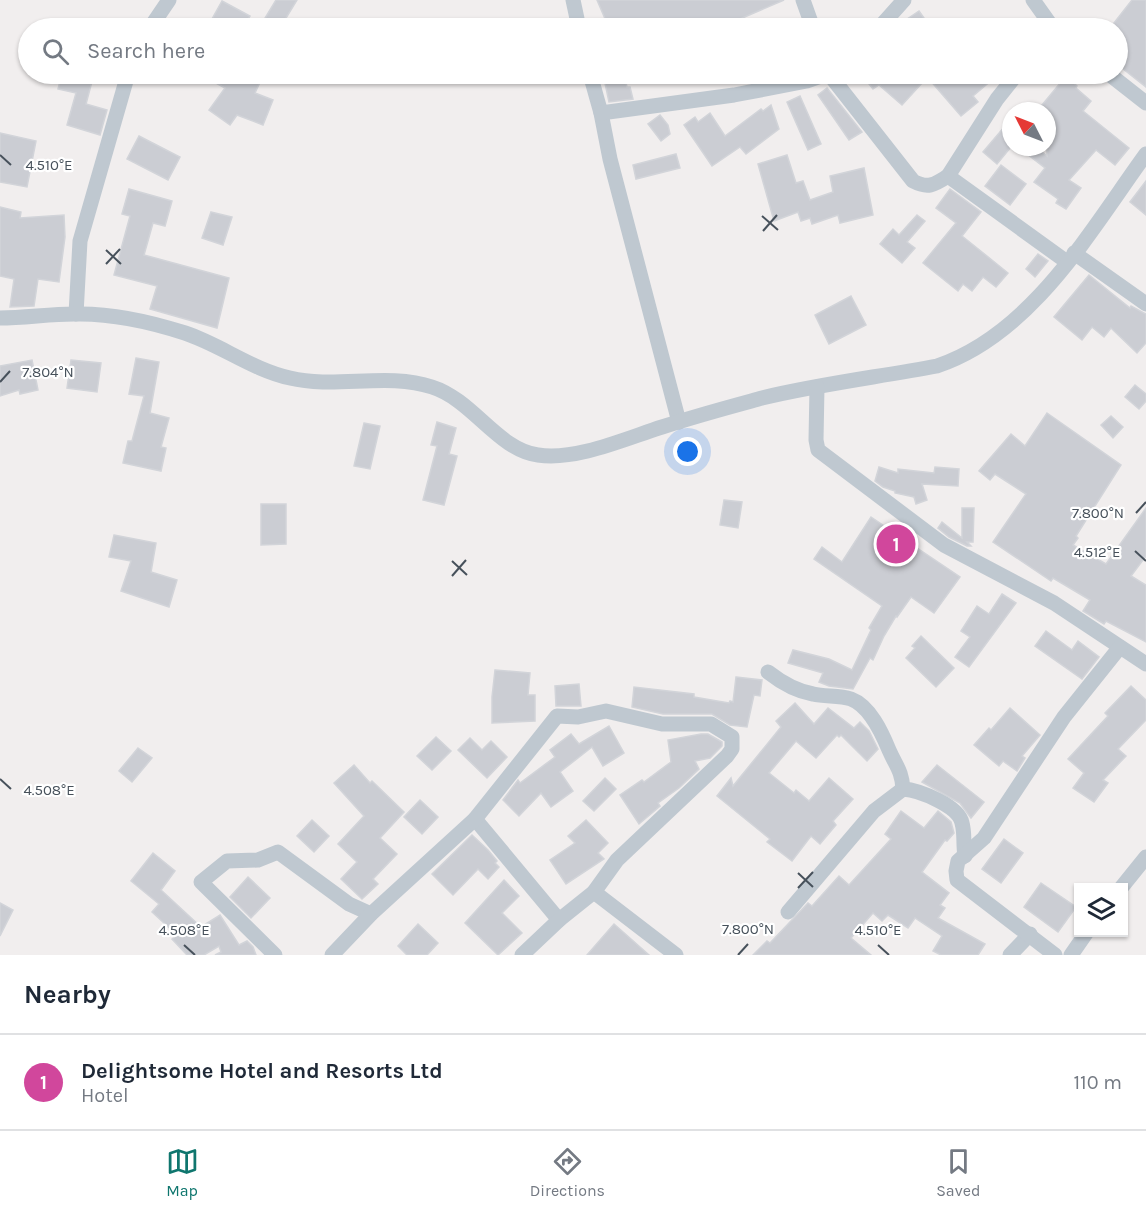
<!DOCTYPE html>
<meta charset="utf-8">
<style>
:root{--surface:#fff;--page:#f2f2f3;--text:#1f2937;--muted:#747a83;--line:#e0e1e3;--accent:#0f766e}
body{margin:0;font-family:Karla,sans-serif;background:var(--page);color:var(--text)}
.controls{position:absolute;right:18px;bottom:18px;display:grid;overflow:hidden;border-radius:0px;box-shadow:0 2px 4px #0004}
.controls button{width:54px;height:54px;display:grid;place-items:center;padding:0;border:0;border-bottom:2px solid var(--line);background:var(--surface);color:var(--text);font:30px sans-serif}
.compass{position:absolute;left:1002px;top:102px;width:54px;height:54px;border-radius:50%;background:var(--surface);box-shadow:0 2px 4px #0004;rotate:312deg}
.you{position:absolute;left:688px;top:452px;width:21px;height:21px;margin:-15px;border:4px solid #fff;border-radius:50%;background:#1a73e8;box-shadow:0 0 0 9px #1a73e833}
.badge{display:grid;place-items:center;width:39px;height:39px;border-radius:50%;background:var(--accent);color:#fff;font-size:20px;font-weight:700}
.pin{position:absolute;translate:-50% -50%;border:3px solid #fff;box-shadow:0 2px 6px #0006}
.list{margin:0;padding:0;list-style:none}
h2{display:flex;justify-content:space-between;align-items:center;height:78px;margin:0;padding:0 24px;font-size:26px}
h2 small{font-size:20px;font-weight:400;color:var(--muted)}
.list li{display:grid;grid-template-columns:39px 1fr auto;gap:18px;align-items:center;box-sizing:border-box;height:96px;padding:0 24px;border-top:2px solid var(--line)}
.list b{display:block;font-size:22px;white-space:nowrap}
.list p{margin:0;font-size:20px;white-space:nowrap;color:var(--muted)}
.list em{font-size:20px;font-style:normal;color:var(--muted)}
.icon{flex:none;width:33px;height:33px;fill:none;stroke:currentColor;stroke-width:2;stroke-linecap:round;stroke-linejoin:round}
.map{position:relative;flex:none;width:1146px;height:955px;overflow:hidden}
.search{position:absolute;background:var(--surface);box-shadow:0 2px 4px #0004;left:18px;right:18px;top:18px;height:66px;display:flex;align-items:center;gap:15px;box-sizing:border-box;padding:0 21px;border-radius:33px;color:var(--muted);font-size:22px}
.sheet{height:174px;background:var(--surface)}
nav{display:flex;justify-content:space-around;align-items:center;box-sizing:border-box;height:84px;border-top:2px solid var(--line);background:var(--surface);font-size:16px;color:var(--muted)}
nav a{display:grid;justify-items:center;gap:3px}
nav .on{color:var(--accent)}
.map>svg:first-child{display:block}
.building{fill:#cbcdd3;stroke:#d2d4d9;stroke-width:1.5}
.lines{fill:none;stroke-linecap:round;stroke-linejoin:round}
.minor{stroke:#bfc8d0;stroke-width:15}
.ticks{fill:none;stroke:#47515b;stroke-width:2}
.ticks-label{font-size:15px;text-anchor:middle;fill:#47515b;stroke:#fff;stroke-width:4.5;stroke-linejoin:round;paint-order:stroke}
</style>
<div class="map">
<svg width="1146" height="955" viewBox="0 0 1146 955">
<rect width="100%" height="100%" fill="#f1eeee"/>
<g class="building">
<path d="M276 0H297L280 28H259Z"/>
<path d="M597 0H784L733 22 735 28H609Z"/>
<path d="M1132 0H1146V87L1118 65V28H1110Z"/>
<path d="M222 1 250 16 243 28H207Z"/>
<path d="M919 11 931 28H894Z"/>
<path d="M62 74H94L86 104 107 110 100 135 67 125 76 93 58 89Z"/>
<path d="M219 74H264L255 93 273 100 263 125 237 115 230 125 209 110 225 88 214 82Z"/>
<path d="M603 74H624L627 87H630L633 99 609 102Z"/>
<path d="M861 74H912L922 83 902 105 879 85 873 89Z"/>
<path d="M935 74H999L973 96 978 102 961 116 929 79Z"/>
<path d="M1066 76 1077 86 1076 88 1091 101 1083 111 1129 148 1115 165 1096 150 1069 180 1081 188 1066 209 1056 203 1058 199 1034 182 1045 168 1018 147H1036L1047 156V111H1037Z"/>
<path d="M827 88 862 132 849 140 818 95Z"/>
<path d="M800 96 821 144 808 150 787 102Z"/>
<path d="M771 105 779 129 746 154 740 147 712 166 684 125 695 117 698 122 710 113 725 136 761 109 763 111Z"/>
<path d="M660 115 668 125 670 134 661 141 648 124Z"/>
<path d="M1011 119V147L997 164 983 152Z"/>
<path d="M0 133 36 141 27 187 0 182Z"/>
<path d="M139 136 180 157 168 180 127 159Z"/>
<path d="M676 154 680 168 636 179 633 165Z"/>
<path d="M787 155 796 183 803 181 810 200 833 192 830 176 864 168 873 215 840 223 838 215 812 224 810 218 801 221 798 212 774 221 758 164Z"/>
<path d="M1001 165 1026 184 1010 205 985 186Z"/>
<path d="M1146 181V215L1130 202Z"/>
<path d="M129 189 172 201 165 226 153 223 144 255 229 278 217 328 150 309 157 286 114 275 130 216 122 214Z"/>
<path d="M950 189 981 212 962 236 1008 273 996 287 983 277 972 291 963 284 958 291 923 263 956 223 936 208Z"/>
<path d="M0 207 21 212 20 218 64 215 65 237 59 282 38 279 34 306 10 307 14 279 0 276Z"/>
<path d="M211 212 232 217 223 245 202 238Z"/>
<path d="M917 215 925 221 907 242 915 248 902 263 880 244 893 229 899 235Z"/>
<path d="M1038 254 1048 261 1035 277 1026 269Z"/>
<path d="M1089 275 1130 308 1131 306 1146 314V343L1137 353 1111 328 1104 337 1092 327 1082 340 1054 317Z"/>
<path d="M851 296 866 325 829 344 815 315Z"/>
<path d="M136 358 159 362 150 413 169 418 161 447 166 448 161 471 123 463 128 441H132L144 396 129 394Z"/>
<path d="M32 360 38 390 20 394 19 390 0 396V366Z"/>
<path d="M71 360 101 363 97 392 67 388Z"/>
<path d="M1135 385 1146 394V401L1139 409 1125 397Z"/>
<path d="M1047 413 1121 465 1076 536 1078 538 1073 545 1106 564 1146 508V556L1131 576 1146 585V642L1106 621 1104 624 1083 611 1090 600 1053 578 1051 581 993 542 1026 494 995 474 990 480 979 471 1011 434 1025 446Z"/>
<path d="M1111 416 1123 427 1113 438 1101 425Z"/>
<path d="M437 422 456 428 449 454 457 456 444 505 423 500 437 446 431 445Z"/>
<path d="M364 423 380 426 370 469 354 466Z"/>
<path d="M879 467 898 473V469L934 473 935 467 959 469 958 486 922 484 927 500 916 504 914 497 895 493V491L883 487 875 481Z"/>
<path d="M724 500 742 502 738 528 720 525Z"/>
<path d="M261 504H286V544L261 545Z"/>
<path d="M962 508H974L973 542H967L971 546H967L949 537 938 528 942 522 962 538Z"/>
<path d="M871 517 960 577 934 613 911 597 897 617 896 616 884 636 873 660 870 658 853 689 829 686 819 682 823 673 788 663 793 650 829 659 852 670 871 630 869 628 882 606 814 559 822 547 842 562Z"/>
<path d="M114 535 156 543 151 572 177 580 169 607 121 591 131 561 109 557Z"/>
<path d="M1002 594 1016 603 969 667 955 657 970 637 961 631 977 606 989 614Z"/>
<path d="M1046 631 1072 650 1078 641 1099 657 1082 679 1035 646Z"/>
<path d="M921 636 954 668 936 687 906 658 915 648 912 646Z"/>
<path d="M495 670 530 673 528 695H535V721L492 723V697Z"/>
<path d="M736 677 762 680 760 696 754 695 747 727 730 725 712 714H663L632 707 634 687 694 694V697L729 703 730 701 733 702Z"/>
<path d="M579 684 581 706H556L555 686Z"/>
<path d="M1131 686 1146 700V720L1118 749 1126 756 1103 780 1108 783 1094 802 1073 788 1084 773 1068 759 1108 716 1105 713Z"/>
<path d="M795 703 814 724 828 708 854 728 860 722 869 731 878 749 867 761 841 735 839 737 837 735 816 758 796 741 769 773 794 793 796 790 809 801 829 778 853 799 833 821 836 825 820 844 811 836 792 861 767 842 770 839 717 796 731 778 733 786 781 727 776 721Z"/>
<path d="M1010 708 1040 735 1022 756 1025 758 1017 771 1003 761 999 766 974 745 989 728 991 730Z"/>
<path d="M609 726 624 753 603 766 592 747 560 772 573 791 551 807 541 793 519 816 503 800 518 780 520 783 555 757 550 750 571 734 579 744Z"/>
<path d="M701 734H708L722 742V746L710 758 695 761 699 769 679 788 658 803 660 806 639 824 620 795 642 780 644 782 671 762 668 740Z"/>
<path d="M436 737 451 751 432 770 417 756Z"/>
<path d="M470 738 482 750 491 741 507 757 487 778 458 750Z"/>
<path d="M138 748 152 758 132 782 119 771Z"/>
<path d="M354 765 370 783 372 781 404 812 380 838 397 854 373 879 378 884 362 899 341 879 357 862 338 844 364 816 334 783Z"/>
<path d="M937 765 984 802 971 818 960 803 922 782Z"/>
<path d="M605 778 616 789 594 811 583 801Z"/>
<path d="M420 800 438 817 422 834 404 817Z"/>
<path d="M901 811 924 828 938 811 951 822 954 833 947 841 945 840 922 872 949 893 940 905 945 908 938 918 985 944 978 955H941L933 951 942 936 915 918 908 928 888 915 882 921 873 913 851 938 871 955H753L767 941 770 943 808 903 812 906 839 876 849 885 891 839 885 834Z"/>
<path d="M312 820 329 836 314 852 297 836Z"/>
<path d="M586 820 608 843 598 853 604 859 566 884 550 860 575 843 568 836Z"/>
<path d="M472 835 488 850 497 861 495 863 499 867 488 879 478 869 453 895 432 874Z"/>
<path d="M1004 839 1023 853 1001 883 982 869Z"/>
<path d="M153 853 175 871 161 890 201 927 220 915 239 945 247 941 253 947 256 955H215L221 952 219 946 204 955H187L172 939 177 935 152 912 159 904 131 881Z"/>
<path d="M248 877 270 898 251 918 230 897Z"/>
<path d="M504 880 519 896 502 913 522 933 498 955 465 923Z"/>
<path d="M1041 883 1076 907 1058 932 1024 907Z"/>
<path d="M0 903 13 910 0 936Z"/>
<path d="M418 924 438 943 427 955H407L398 946Z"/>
<path d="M614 924 649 955H587Z"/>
</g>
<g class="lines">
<g class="minor">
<path d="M573 0 579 28"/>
<path d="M803 0 813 28"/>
<path d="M1033 0 1053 28"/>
<path d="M150 28 169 0"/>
<path d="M879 28 904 0"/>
<path d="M590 74 601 113 610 159 679 422"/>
<path d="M829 74 913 181C928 189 934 185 948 176"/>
<path d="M1017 74 997 99 948 176 1067 262"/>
<path d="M1109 74 1146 103"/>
<path d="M601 113 734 95 807 81 827 74"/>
<path d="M1074 253 1146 304"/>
<path d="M76 314 80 241 128 74"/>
<path d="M0 318C25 318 49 314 74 314 110 313 151 322 185 333 221 345 253 370 290 378 335 389 388 372 432 387 473 400 498 450 538 455 576 461 627 438 662 427 695 416 729 407 762 398 819 384 879 377 937 366 1032 334 1090 231 1146 154"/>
<path d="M817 387 816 440 818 450 944 545 1054 603 1146 664"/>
<path d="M768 672C782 683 796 691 813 694 825 697 839 695 851 699 870 706 882 733 889 750 896 766 902 771 903 789"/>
<path d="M475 819 559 920"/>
<path d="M1121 888 1146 857"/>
<path d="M594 892 676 955"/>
<path d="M788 912 874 811 903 789C919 790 959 806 962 823 965 833 963 845 965 856"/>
<path d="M275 955 201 882 227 861 258 860 278 852 349 904 371 914"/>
<path d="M332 955 371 914 475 819 557 716 578 717 606 711 662 724H711L732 737V749L727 756 617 860 594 892 559 920 522 955"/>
<path d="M1010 955 1030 934"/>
<path d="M1055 955 957 880 956 871 958 861 984 838 1064 717 1120 647"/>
<path d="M1071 955 1087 932"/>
</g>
</g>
<path class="ticks" d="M0 155 11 165M762 216 778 230M763 231 777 215M106 250 121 264M106 264 120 249M0 382 10 371M1136 513 1146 502M1135 551 1146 561M452 561 467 575M452 576 466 560M0 779 11 789M798 873 813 887M798 888 813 872M184 945 195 955M878 945 889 955M738 955 748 944"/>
<g class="ticks-label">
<text x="49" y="170">4.510°E</text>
<text x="48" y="377">7.804°N</text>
<text x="1098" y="518">7.800°N</text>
<text x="1097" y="557">4.512°E</text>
<text x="49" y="795">4.508°E</text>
<text x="748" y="934">7.800°N</text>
<text x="184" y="935">4.508°E</text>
<text x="878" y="935">4.510°E</text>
</g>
</svg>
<div class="controls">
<button><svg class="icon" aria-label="layers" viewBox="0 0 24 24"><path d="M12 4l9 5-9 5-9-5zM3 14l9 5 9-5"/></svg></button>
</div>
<svg class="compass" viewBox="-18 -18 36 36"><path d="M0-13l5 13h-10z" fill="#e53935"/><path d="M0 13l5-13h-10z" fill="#747a83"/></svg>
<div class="you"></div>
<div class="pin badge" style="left:896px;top:544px;background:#d1479c">1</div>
<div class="search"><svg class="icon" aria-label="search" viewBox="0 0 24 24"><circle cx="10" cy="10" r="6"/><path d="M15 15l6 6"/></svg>Search here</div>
</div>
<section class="sheet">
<h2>Nearby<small></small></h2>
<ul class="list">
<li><span class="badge" style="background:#d1479c">1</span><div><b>Delightsome Hotel and Resorts Ltd</b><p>Hotel</p></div><em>110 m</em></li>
</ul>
</section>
<nav>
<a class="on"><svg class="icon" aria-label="map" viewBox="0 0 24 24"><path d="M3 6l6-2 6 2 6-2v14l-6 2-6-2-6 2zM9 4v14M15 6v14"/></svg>Map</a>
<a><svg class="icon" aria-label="directions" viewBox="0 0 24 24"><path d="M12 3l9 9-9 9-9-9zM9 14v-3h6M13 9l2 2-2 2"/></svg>Directions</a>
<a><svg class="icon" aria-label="saved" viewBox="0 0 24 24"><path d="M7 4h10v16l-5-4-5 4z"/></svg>Saved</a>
</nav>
